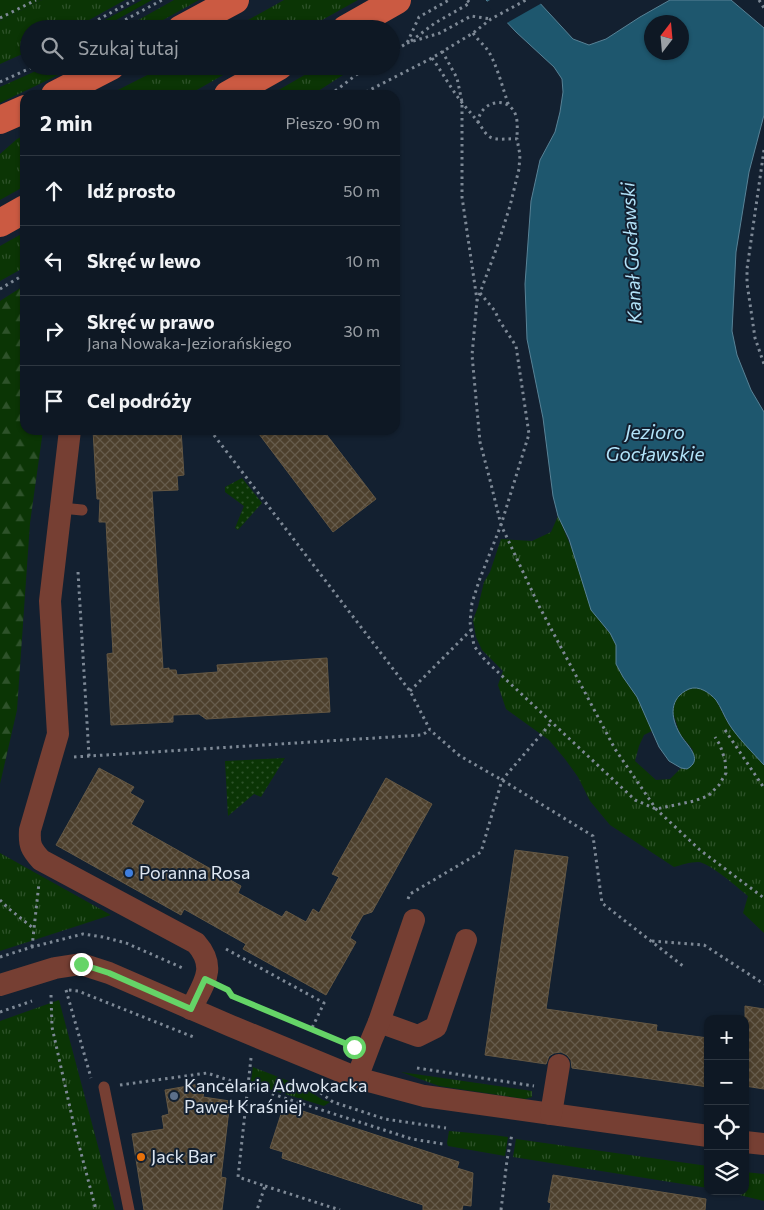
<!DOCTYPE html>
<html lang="pl">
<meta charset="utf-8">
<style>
:root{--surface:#0e1824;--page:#1c2531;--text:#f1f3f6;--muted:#9ba0a6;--line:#2e3741}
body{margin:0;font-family:Commissioner,sans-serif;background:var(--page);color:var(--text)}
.controls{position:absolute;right:15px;bottom:15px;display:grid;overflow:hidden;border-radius:10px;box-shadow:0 1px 4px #0004}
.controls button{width:45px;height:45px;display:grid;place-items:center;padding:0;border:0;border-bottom:1px solid var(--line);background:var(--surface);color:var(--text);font:25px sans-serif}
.compass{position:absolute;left:644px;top:15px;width:45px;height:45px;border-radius:50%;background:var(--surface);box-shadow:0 1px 4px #0004;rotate:16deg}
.stop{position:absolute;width:15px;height:15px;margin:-11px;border:4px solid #65d467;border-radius:50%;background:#fff}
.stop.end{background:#65d467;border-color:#fff;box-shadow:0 1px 5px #0008}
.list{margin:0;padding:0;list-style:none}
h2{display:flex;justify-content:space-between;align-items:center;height:65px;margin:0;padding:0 20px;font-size:21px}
h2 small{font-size:16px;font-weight:400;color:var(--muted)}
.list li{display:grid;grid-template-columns:32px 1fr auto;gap:15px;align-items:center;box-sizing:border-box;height:70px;padding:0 20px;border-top:1px solid var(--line)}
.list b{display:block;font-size:19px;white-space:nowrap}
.list p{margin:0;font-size:16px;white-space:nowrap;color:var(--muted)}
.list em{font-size:16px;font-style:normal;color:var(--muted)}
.icon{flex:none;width:28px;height:28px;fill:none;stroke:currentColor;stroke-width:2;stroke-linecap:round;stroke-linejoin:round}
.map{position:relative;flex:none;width:764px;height:1210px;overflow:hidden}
.search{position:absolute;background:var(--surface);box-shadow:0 1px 4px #0004;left:20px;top:20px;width:380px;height:55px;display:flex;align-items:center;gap:12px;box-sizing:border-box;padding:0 18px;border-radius:28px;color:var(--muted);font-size:19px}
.panel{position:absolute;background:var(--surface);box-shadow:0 1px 4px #0004;left:20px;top:90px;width:380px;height:345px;border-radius:15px}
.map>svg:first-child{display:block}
.grass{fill:url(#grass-tufts)}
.forest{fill:url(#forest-firs)}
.park{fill:url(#park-dots)}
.garden{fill:#0b3505}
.water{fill:#1e576e;stroke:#588296;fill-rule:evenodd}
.pier{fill:#132030}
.building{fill:url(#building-cross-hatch);stroke:#645743}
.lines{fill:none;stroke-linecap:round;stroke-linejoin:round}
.path{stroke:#7e8996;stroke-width:3;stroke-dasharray:2.5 4;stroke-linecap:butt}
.service{stroke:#763f33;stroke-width:11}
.minor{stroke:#763f33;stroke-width:22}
.primary{stroke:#cb5a42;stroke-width:28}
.route{stroke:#65d467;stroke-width:6}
.shop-dot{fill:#3f7fe0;stroke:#132030;stroke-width:2}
.service-dot{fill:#5c6f8a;stroke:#132030;stroke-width:2}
.food-dot{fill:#e8710a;stroke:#132030;stroke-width:2}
.labels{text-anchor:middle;stroke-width:4;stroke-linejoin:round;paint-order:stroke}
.poi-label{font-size:18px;fill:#dee7f2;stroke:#132030;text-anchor:start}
.water-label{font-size:19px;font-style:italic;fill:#b3e3f9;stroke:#132030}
</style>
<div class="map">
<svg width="764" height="1210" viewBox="0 0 764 1210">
<defs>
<pattern id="grass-tufts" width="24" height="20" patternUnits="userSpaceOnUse" patternTransform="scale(1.25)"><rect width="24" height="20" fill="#0b3505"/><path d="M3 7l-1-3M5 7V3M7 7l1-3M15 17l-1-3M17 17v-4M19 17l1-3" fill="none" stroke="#2e522a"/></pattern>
<pattern id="forest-firs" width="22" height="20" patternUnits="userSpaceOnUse" patternTransform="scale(1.25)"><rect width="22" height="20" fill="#0b3505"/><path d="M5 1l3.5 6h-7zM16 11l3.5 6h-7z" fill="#2e522a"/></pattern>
<pattern id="park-dots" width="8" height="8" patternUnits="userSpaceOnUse" patternTransform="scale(1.25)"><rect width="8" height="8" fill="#0b3505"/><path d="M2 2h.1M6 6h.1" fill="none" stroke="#2e522a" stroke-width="1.8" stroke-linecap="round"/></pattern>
<pattern id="building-cross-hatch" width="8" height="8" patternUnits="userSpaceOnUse" patternTransform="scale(1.25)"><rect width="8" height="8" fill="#4d402d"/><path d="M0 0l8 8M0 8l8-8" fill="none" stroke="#665c4c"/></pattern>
</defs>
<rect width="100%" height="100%" fill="#132030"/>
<g class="grass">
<path d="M42 0H125L73 29H29V51L0 64V21Z"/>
<path d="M174 0H199L147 29H122Z"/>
<path d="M284 0H358L306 29H232Z"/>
<path d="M47 66H77L0 103V87Z"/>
<path d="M165 66H239L188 95H108Z"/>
<path d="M320 66H357L312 95H270Z"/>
<path d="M25 135V186L0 200V154L17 139Z"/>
<path d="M25 232V267L0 281V246Z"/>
<path d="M558 516 605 628 610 633 616 645V664L623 677 637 697 652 731 644 735 639 746 635 761 656 780 670 779 681 768 687 769 693 750 680 734 673 713 674 702 682 692 693 687 705 690 716 700 729 725 764 765V933L743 913 748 896C738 888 709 862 698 862 690 862 681 865 674 867L610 825 590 801 578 777 565 759 549 740 506 709 498 685 503 671 482 650 476 637 473 620 478 607 484 582 490 572 501 539 532 541 551 532Z"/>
<path d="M0 853 111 915 0 951Z"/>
<path d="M59 1000 115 1210H0V1021Z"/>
<path d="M253 1067 299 1085 323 1100 330 1102 324 1106 252 1084 251 1081Z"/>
<path d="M401 1072 532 1091V1097L525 1099 439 1086Z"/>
<path d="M449 1131C469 1133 488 1134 508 1137L505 1156 448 1146 447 1143Z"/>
<path d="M516 1139 708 1166V1188L513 1157Z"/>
<path d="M745 1172 764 1174V1201L723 1191H745Z"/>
</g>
<path class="forest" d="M25 285V430H43L30 523 17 710 0 784V301Z"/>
<g class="park">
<path d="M242 478 262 503 238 530 235 528 244 506 225 492V487Z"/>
<path d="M285 758 261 797 254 794 228 816 225 761Z"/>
</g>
<g class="garden">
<path d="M0 0H42L0 21Z"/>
<path d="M142 0H152L100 29H88Z"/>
</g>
<path class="water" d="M486 0H537L573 39 589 45 606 39 640 17 670 0H731L764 28V115L749 172 736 252 732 331 737 355 751 390 764 412V765C753 753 737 737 729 724 724 716 721 707 716 700 710 693 699 685 689 689 669 698 670 717 680 734 686 745 705 759 687 769L681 768 669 761 659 747 637 697 623 677 616 664V645L610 633 591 610 569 539 558 516 553 496 543 418 527 339 525 284 531 201 540 160 555 132 560 112 563 92 562 79 554 67 516 32ZM652 22H682V52H652Z"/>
<path class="pier" d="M490 0H540L542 3 505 24 485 3Z"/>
<g class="building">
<path d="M93 430H181L184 475 177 476 178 490 152 491 163 669 169 668V670H176L177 675 218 672 217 665 327 658 330 712 206 719 199 714 173 715V722L111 725 107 654 113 653 106 522H99L100 499H97Z"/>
<path d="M256 430H323L376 499 333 532Z"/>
<path d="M99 768 134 787 130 793 144 801 131 824 241 886 238 893 282 917 286 911 306 922 313 909 319 913 339 877 332 874 386 778 432 804 372 912 363 915 350 938 356 942 326 995 243 949 246 944 184 909 181 915 56 845Z"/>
<path d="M515 850 568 857 546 1009 657 1025 656 1031 708 1038V1087L572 1068 571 1060 567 1055 561 1052 554 1053 549 1056 546 1064 485 1055Z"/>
<path d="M745 1006 764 1009V1089L745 1086Z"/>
<path d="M205 1083 203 1097 230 1101 221 1177 226 1178 222 1210H144L132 1134 164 1129 162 1116 169 1114 165 1090Z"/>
<path d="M284 1105 459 1162 457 1168 473 1173 471 1206 463 1205 462 1210H423V1205L282 1158 283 1152 270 1148Z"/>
<path d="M553 1175 706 1199 705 1210H550L551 1203 548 1202Z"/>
</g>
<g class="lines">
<g class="path">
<path d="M759 0 764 8"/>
<path d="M0 18 36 0"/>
<path d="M81 29 134 0"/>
<path d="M108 29 162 0"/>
<path d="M473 33C477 39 482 43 486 48 496 60 503 90 509 106"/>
<path d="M411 41 435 23 470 3 467 0"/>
<path d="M407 43 440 33 471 16 491 19"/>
<path d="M442 51 457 78 462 102V197L477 300"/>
<path d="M391 53 407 43 419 17 449 0"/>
<path d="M432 58C442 72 450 87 460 100 466 108 472 114 478 122 482 127 484 133 490 137 497 141 509 138 517 139L520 155 519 169 510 206 497 247 477 301 472 355 480 442 490 480 501 525 539 606 615 749 656 809 700 850 764 898"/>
<path d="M0 82 35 66"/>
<path d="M330 95 356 75 370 66"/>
<path d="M360 95 432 58 473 33 491 19 526 0"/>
<path d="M478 123C479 101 509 94 516 116 518 123 517 132 517 139"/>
<path d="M764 150 747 269V283L755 338 764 364"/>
<path d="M0 289 25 274"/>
<path d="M480 293 495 311 499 320 516 346 529 434 501 525 479 581 472 603 470 622 474 646 485 660 635 800 656 809 694 801 708 796 719 785 726 773 725 760 720 745 715 737"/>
<path d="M210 430 410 691 430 730 460 756 502 780 593 836 602 903 683 966V969"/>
<path d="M78 572 89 756"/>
<path d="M410 691 471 630"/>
<path d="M725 730 764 788"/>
<path d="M74 757 422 735 430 730"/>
<path d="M408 899 410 894 481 852 502 780 551 723"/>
<path d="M0 900 8 908 33 928"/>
<path d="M652 941 704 945 764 984"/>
<path d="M32 947 39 883"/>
<path d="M226 949 324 1003 311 1030"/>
<path d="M0 957 32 947 83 934 103 937 126 943 185 969"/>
<path d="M225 988 228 990 232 996 347 1045"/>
<path d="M66 990 91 1078"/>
<path d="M69 990 78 991 196 1038"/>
<path d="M51 995 52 1027 75 1130 96 1210"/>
<path d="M0 1012 32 1001"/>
<path d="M251 1058 238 1177 265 1186 257 1210"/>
<path d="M417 1068 534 1086"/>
<path d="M120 1085 207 1073 412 1139 443 1144"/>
<path d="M310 1085 333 1102 385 1119 446 1128"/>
<path d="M265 1186 340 1210"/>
<path d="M501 1210 507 1160 512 1134"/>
</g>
<g class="service">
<path d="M61 508 82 510"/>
<path d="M104 1087 129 1210"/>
</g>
<g class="minor">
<path d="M70 430 50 601 58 734 30 830C29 845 31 849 41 860L196 943C218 968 203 984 191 1009"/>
<path d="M0 985 55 968 81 964 109 973 231 1026 357 1078 424 1096 708 1136"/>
<path d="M379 1022 418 1036 436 1027 466 940"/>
<path d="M357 1078 371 1041 379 1022 414 920"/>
<path d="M551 1114 559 1065"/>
<path d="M745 1142 764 1144"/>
</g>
<g class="primary">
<path d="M181 29 235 0"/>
<path d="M346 29 397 0"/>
<path d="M55 95 111 66"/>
<path d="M228 95 279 66"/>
<path d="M0 120 25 109"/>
<path d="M0 223 25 209"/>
</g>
</g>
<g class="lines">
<path class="route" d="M81 964 109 973 191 1009 205 979 228 990 232 996 354 1047"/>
</g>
<circle class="shop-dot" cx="129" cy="873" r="5"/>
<circle class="service-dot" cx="174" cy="1096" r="5"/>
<circle class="food-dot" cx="141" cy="1157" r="5"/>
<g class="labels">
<g class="poi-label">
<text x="139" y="879">Poranna Rosa</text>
<text x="184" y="1092">Kancelaria Adwokacka<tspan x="184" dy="21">Paweł Kraśniej</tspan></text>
<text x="151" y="1163">Jack Bar</text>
</g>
<g class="water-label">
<text transform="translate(631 253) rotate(-93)" y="7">Kanał Gocławski</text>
<text x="655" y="439">Jezioro<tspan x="655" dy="22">Gocławskie</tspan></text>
</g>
</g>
</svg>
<div class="controls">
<button>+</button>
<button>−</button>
<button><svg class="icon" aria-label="locate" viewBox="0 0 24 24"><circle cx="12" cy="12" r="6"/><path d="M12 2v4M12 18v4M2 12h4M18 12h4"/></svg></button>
<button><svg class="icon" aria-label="layers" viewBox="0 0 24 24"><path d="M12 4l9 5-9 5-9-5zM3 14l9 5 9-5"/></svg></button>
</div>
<svg class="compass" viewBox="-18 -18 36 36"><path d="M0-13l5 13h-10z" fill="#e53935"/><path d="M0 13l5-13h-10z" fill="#9ba0a6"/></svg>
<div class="stop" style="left:354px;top:1047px"></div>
<div class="stop end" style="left:81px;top:964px"></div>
<div class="search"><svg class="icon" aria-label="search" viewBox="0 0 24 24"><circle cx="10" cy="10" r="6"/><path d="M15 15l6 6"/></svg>Szukaj tutaj</div>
<section class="panel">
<h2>2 min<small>Pieszo · 90 m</small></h2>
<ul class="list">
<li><svg class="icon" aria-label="ahead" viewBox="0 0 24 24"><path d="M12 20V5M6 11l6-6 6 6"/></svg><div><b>Idź prosto</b></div><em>50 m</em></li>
<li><svg class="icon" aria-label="left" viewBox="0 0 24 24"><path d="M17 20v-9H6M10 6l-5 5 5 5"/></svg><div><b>Skręć w lewo</b></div><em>10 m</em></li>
<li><svg class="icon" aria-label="right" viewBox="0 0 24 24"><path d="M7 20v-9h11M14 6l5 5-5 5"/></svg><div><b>Skręć w prawo</b><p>Jana Nowaka-Jeziorańskiego</p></div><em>30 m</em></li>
<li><svg class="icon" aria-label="arrive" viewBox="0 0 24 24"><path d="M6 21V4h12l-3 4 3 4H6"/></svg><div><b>Cel podróży</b></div></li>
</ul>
</section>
</div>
